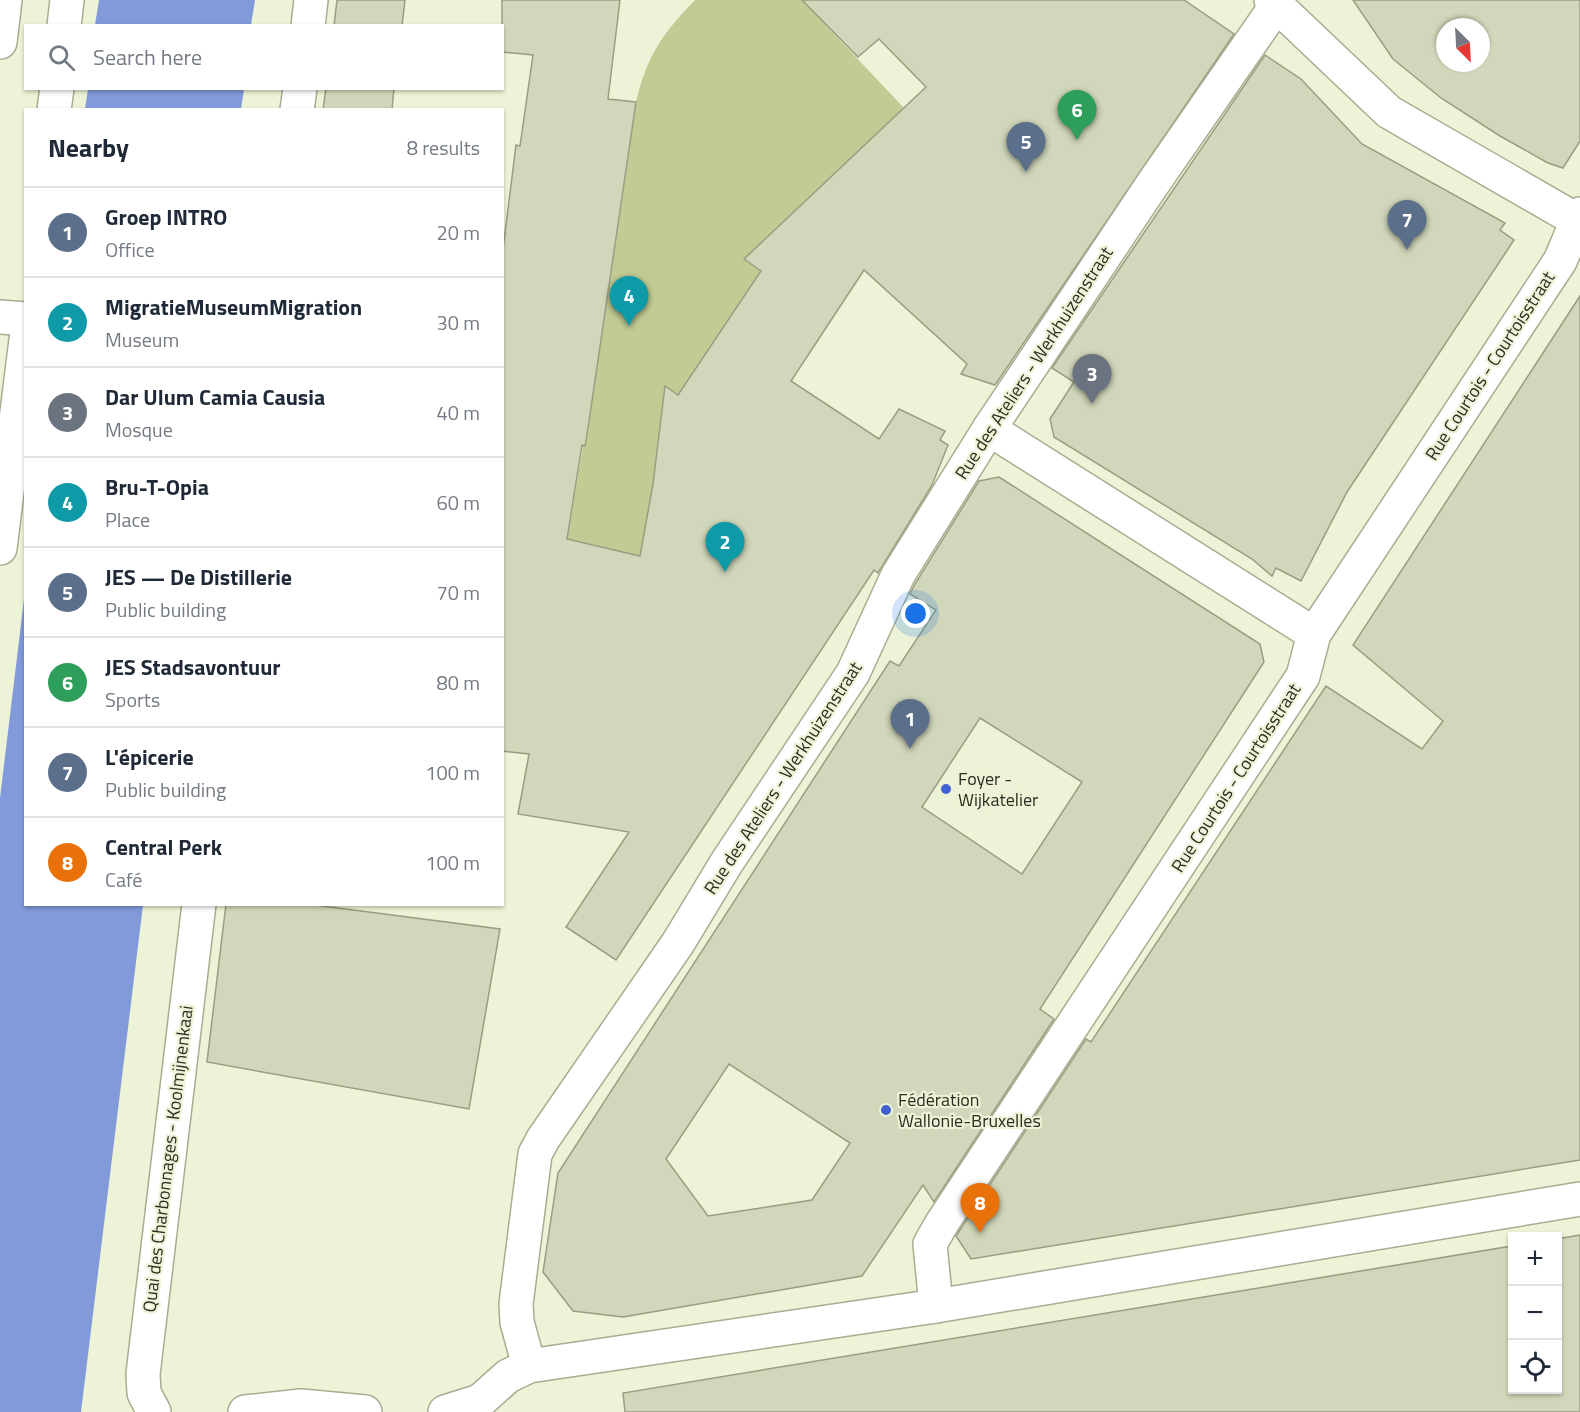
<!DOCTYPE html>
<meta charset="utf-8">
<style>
:root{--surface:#fff;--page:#f6f6f7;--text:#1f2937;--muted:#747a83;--line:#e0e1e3;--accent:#2563eb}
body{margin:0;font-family:"Titillium Web",sans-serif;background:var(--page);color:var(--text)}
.controls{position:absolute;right:18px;bottom:18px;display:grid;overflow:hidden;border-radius:0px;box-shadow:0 2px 4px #0004}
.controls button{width:54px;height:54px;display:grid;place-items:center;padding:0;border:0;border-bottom:2px solid var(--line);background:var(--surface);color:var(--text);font:30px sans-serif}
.compass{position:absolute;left:1436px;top:18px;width:54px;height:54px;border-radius:50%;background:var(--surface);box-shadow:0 2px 4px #0004;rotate:156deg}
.you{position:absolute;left:916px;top:614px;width:21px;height:21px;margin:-15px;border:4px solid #fff;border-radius:50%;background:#1a73e8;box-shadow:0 0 0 9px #1a73e833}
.badge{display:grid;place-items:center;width:39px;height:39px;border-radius:50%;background:var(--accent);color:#fff;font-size:20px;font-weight:700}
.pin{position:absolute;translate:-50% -50px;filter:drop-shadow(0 2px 3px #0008)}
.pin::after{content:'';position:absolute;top:32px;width:21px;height:18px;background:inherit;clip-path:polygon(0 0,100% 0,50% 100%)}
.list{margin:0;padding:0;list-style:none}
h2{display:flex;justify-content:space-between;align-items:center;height:78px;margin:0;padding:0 24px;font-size:26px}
h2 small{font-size:20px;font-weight:400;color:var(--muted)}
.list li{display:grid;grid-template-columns:39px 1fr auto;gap:18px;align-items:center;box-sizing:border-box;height:90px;padding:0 24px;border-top:2px solid var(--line)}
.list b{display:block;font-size:22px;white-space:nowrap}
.list p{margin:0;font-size:20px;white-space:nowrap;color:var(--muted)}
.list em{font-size:20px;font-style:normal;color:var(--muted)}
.icon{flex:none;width:33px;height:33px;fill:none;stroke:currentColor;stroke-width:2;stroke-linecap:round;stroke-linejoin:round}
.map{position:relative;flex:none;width:1580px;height:1412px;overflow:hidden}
.search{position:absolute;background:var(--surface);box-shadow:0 2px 4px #0004;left:24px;top:24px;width:480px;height:66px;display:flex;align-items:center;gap:15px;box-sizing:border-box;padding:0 21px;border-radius:0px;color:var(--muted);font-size:22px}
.panel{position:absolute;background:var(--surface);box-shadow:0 2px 4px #0004;left:24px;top:108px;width:480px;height:798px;border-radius:0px}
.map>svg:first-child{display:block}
.green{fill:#c1cb93}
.water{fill:#829ada}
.building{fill:#d1d7ba;stroke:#989e82;stroke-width:1.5;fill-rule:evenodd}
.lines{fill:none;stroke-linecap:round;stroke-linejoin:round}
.street-casing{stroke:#a8ad91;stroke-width:36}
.primary-casing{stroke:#a8ad91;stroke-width:36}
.street{stroke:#fff;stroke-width:33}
.primary{stroke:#fff;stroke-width:33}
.poi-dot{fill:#4160d3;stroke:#edf3d6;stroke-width:2}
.labels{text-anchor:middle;stroke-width:4.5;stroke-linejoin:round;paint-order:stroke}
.street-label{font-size:18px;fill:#2c2e23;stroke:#edf3d6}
.poi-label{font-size:18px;fill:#2c2e23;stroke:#edf3d6;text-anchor:start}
</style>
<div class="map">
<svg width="1580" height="1412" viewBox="0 0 1580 1412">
<rect width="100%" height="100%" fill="#edf3d6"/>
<path class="green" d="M695 0H802L904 108 744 259 761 271 678 395 665 386 653 484 641 556 604 548 562 570 604 322 636 102C647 56 662 34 695 0Z"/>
<g class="water">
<path d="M99 0H255L251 25H95Z"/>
<path d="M88 89V88L244 89 241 109H85Z"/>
<path d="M25 591 26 904 143 905 81 1412H0V798Z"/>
</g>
<g class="building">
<path d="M337 0H405L402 26H334Z"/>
<path d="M502 0H620L608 99 636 102 588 428 585 446 582 445 567 539 640 556 653 484 665 386 678 395 761 271 744 259 926 87 879 39 858 57 802 0H1184L1234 34 995 385 961 374 967 364 864 270 791 381 879 439 899 409 945 431 940 440 948 445 932 485 878 573 874 570 616 960 566 927 629 832 518 814 529 754 502 751V257L516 145 520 146 533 55 502 52Z"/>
<path d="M1353 0H1580V141L1563 168 1548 163 1500 136 1441 98 1393 59ZM1445 27H1481V63H1445Z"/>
<path d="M1265 55 1301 79 1362 144 1505 223 1500 230 1514 240 1347 492 1301 581 1276 568 1272 576 1252 559 1054 437 1050 419 1074 382 1052 368Z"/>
<path d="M326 88H394L392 110H323Z"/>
<path d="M1580 296V1160L971 1259 956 1236 958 1233 1086 1039 1091 1042 1326 686 1422 749 1443 721 1353 645Z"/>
<path d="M999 477 1260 644 1264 662 1040 1009 1054 1019 934 1202 923 1185 862 1276 623 1317 573 1311 543 1272 558 1173 890 661 899 666 936 610 910 594 915 584 979 481ZM980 718 1082 782 1022 874 922 807ZM729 1064 850 1143 812 1200 708 1216 666 1159Z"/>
<path d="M226 904H307L500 929 469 1109 207 1062Z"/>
<path d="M1580 1235V1412H625L623 1393 1512 1246V1389H1557V1239Z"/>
</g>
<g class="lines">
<g class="street-casing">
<g id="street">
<path d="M1271 0 1389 112 1580 222"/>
<path d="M64 26 67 0"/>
<path d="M308 26 311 0"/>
<path d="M54 110 57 88"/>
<path d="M297 110 300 88"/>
<path d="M0 317 26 319"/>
<path d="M989 429 1314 634"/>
<path d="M0 548 26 340"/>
<path d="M936 1306 930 1244 942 1223 1303 676 1314 634 1560 261 1580 214"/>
<path d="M529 1366 517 1322 516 1304 535 1154 543 1139 678 943 727 862 853 673 898 575 989 429 1152 185 1276 6"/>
<path d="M154 1412 144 1393 143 1374 199 904"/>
<path d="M245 1412 301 1406 365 1412"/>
<path d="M445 1412 480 1401 508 1376 529 1366 936 1306 1580 1199"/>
</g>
</g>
<g class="primary-casing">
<path id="primary" d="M0 42 5 0"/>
</g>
<use href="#street" class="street"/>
<use href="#primary" class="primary"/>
</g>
<g class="poi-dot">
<circle cx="946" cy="789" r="6"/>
<circle cx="886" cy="1110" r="6"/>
</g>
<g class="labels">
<g class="street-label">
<text transform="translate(1034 363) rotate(-57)" y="6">Rue des Ateliers - Werkhuizenstraat</text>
<text transform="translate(1490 366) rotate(-57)" y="6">Rue Courtois - Courtoisstraat</text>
<text transform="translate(783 778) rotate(-57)" y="6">Rue des Ateliers - Werkhuizenstraat</text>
<text transform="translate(1236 778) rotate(-57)" y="6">Rue Courtois - Courtoisstraat</text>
<text transform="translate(168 1159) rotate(-83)" y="6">Quai des Charbonnages - Koolmijnenkaai</text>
</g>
<g class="poi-label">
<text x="958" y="785">Foyer -<tspan x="958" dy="21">Wijkatelier</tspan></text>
<text x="898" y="1106">Fédération<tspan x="898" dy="21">Wallonie-Bruxelles</tspan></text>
</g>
</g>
</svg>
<div class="controls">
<button>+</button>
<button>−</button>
<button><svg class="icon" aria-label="locate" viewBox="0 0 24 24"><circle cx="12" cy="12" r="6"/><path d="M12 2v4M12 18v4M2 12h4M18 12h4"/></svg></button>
</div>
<svg class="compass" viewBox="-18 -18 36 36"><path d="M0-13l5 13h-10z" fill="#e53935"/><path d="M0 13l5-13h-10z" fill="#747a83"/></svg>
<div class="you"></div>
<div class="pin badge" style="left:910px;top:749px;background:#5c6f8a">1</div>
<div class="pin badge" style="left:725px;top:572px;background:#0f9aa8">2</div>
<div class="pin badge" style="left:1092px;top:404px;background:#6b7280">3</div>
<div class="pin badge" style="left:629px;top:326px;background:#0f9aa8">4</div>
<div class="pin badge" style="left:1026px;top:172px;background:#5c6f8a">5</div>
<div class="pin badge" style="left:1077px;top:140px;background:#2e9e5b">6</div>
<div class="pin badge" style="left:1407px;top:250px;background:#5c6f8a">7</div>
<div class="pin badge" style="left:980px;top:1233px;background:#e8710a">8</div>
<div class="search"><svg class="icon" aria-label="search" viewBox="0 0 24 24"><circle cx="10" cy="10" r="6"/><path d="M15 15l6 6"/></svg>Search here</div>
<section class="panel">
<h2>Nearby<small>8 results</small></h2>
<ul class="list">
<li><span class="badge" style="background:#5c6f8a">1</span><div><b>Groep INTRO</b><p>Office</p></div><em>20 m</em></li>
<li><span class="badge" style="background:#0f9aa8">2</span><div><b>MigratieMuseumMigration</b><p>Museum</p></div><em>30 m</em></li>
<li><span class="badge" style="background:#6b7280">3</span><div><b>Dar Ulum Camia Causia</b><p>Mosque</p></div><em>40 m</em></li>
<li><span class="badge" style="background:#0f9aa8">4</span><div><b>Bru-T-Opia</b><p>Place</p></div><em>60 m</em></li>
<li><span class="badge" style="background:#5c6f8a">5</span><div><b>JES — De Distillerie</b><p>Public building</p></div><em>70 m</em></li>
<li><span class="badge" style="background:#2e9e5b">6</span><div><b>JES Stadsavontuur</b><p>Sports</p></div><em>80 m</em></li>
<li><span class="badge" style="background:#5c6f8a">7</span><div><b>L'épicerie</b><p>Public building</p></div><em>100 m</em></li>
<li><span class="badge" style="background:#e8710a">8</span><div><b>Central Perk</b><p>Café</p></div><em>100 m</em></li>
</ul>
</section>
</div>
